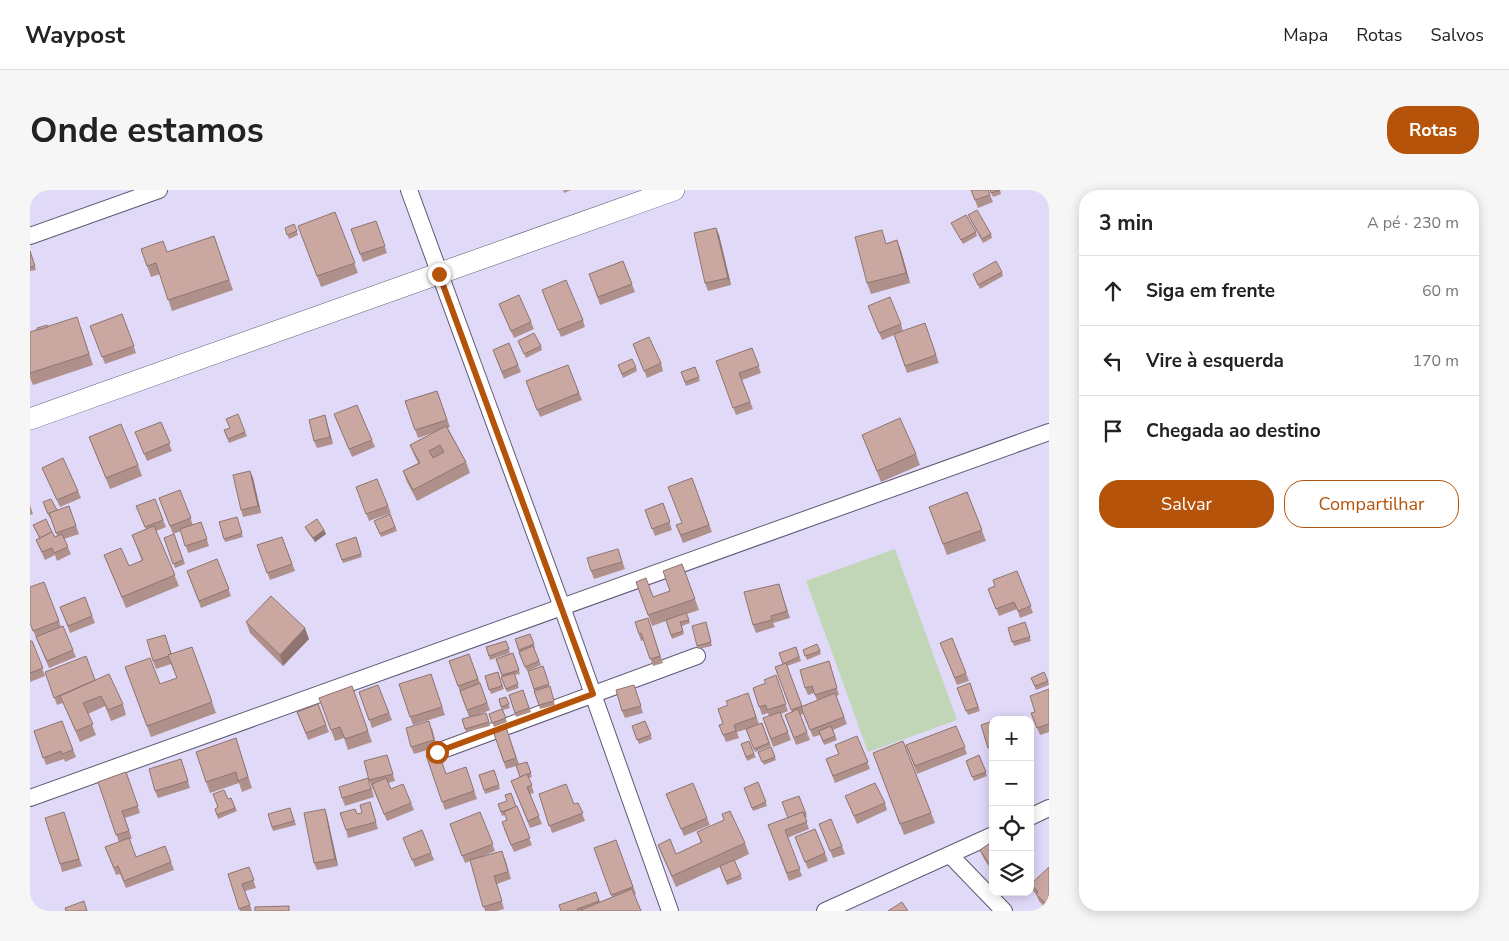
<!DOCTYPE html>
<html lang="pt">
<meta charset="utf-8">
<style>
:root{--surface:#fff;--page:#f6f6f6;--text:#222;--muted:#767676;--line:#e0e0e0;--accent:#b45309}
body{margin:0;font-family:"Nunito Sans",sans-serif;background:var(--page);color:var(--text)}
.controls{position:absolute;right:15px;bottom:15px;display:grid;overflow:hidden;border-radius:10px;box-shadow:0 2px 12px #0003}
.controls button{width:45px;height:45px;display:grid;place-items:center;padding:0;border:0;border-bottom:1px solid var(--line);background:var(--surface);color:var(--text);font:25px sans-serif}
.stop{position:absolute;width:15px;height:15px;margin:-11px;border:4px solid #b45309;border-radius:50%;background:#fff}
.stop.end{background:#b45309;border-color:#fff;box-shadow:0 1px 5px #0008}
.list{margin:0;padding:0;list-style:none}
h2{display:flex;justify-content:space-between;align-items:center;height:65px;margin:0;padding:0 20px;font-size:21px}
h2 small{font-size:16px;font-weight:400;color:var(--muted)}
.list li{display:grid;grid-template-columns:32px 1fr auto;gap:15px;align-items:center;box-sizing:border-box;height:70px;padding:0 20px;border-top:1px solid var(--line)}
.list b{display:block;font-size:19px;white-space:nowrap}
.list em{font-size:16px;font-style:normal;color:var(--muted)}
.actions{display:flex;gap:10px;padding:15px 20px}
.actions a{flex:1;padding:11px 0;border:1px solid var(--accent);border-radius:20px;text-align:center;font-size:18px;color:var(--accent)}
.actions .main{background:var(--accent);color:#fff}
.icon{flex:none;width:28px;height:28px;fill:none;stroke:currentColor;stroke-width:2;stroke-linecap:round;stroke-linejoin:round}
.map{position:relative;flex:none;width:1019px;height:721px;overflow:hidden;border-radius:20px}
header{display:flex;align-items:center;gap:30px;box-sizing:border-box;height:70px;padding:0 25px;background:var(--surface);border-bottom:1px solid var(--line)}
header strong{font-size:24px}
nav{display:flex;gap:28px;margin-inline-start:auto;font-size:18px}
.intro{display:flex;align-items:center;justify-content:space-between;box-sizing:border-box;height:120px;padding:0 30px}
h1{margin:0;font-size:35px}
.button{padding:12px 22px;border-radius:20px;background:var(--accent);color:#fff;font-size:18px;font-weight:700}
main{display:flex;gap:30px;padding:0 30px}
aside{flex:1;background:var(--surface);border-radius:20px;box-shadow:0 2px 12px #0003}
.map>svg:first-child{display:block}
.green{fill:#c0d6b6}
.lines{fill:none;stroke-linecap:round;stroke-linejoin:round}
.minor-casing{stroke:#5f5974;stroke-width:18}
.tertiary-casing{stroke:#5f5974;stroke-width:22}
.minor{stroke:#fff;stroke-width:16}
.tertiary{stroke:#fff;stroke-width:21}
.wall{fill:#af908b}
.shaded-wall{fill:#8e7571}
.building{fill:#cba7a2;stroke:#8e7571;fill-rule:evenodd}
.route{stroke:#b45309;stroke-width:6}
</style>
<header>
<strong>Waypost</strong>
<nav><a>Mapa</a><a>Rotas</a><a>Salvos</a></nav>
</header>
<div class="intro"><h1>Onde estamos</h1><a class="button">Rotas</a></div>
<main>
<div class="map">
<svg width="1019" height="721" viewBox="0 0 1019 721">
<rect width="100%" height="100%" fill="#e0d9f8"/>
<path class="green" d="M865 359 927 530 838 562 776 391Z"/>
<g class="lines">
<g class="minor-casing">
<g id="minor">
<path d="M379 0 532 417 640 721"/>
<path d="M0 46 129 0"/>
<path d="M407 562 667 466"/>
<path d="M0 608 1019 242"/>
<path d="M1000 627 1019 618"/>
<path d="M920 665 974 721"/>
<path d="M795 721 963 645"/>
</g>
</g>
<g class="tertiary-casing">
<path id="tertiary" d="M0 229 644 0"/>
</g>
<use href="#minor" class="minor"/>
<use href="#tertiary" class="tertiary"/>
</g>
<g class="wall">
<path d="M533 0H541L534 3Z"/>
<path d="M941 0H958L963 12 948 18Z"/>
<path d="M960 0H970L971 4 963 7Z"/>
<path d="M305 22 328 83 291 97 268 36Z"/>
<path d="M938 25 961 44 962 48 953 53Z"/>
<path d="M346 31 357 63 333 72 321 39Z"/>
<path d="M921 33 946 42 947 46 933 54Z"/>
<path d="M264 34 268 45 259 49 255 38Z"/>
<path d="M686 38 689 45 701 95 678 101 675 93Z"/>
<path d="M184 46 203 100 142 121 130 84 121 87 111 59 137 62Z"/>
<path d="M867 50 871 61 880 93 841 104 837 93 857 53Z"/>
<path d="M0 61 6 80 0 81Z"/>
<path d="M593 71 605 102 570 115 559 84Z"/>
<path d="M972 82 973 86 950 99 943 84Z"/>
<path d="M515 107 553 130 555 137 531 147Z"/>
<path d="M469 114 501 132 504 139 484 148Z"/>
<path d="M838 116 871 134 873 141 895 133 909 173 877 183 864 145 852 150Z"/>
<path d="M92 124 106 163 75 174 60 136Z"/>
<path d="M18 137 51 138 63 175 3 195 0 188V142Z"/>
<path d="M488 151 511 156 512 160 496 168Z"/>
<path d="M479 153 491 182 474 189 463 160Z"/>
<path d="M603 154 631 173 633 181 617 188Z"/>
<path d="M722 158 731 183 712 190 723 219 706 225 686 171Z"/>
<path d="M538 175 552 210 510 227 496 191Z"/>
<path d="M588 175 606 177 607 181 593 188Z"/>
<path d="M665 177 670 191 656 196 651 182Z"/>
<path d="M407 201 420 237 418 238 436 272 440 283 387 311 377 292 373 281 388 273 384 265 380 255 405 242 388 248 375 211Z"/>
<path d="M304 224 342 250 345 257 322 267Z"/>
<path d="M295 225 303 254 287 258 284 251Z"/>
<path d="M131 232 142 261 117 271 105 242Z"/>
<path d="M200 238 215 242 217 246 199 253 194 240Z"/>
<path d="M832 245 886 264 890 275 851 292Z"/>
<path d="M59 247 108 275 112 286 80 299Z"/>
<path d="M12 278 48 301 51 308 30 317Z"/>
<path d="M220 281 223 288 231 323 213 327 211 320Z"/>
<path d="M662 288 682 342 653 353 646 335 652 333Z"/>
<path d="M347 289 361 323 339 331 326 297Z"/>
<path d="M150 300 163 335 171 332 179 356 158 363 151 341 143 344 129 308Z"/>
<path d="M937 302 956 351 917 365 899 317Z"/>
<path d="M125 309 136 337 126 341 149 396 96 418 74 365 99 376 112 371 102 345 116 339 106 316Z"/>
<path d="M633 313 642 340 625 346 615 320Z"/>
<path d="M0 315 3 324 0 325Z"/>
<path d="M14 316 27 321 39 316 49 344 34 349 41 364 27 371 25 365 15 370 6 350 9 348 3 335 22 342 25 347 27 346 21 328H20Z"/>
<path d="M360 324 367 341 351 347 344 331Z"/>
<path d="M207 327 213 347 195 352 189 332Z"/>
<path d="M275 337 294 340 296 344 285 352 277 341Z"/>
<path d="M144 344 155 374 145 378 134 348Z"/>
<path d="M252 347 265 381 240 390 227 355Z"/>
<path d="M326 347 332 367 313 373 306 354Z"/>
<path d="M588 359 595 379 564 389 561 381Z"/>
<path d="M187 369 201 406 171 418 157 381Z"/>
<path d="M652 374 669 420 657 424 660 433 652 436 654 444 642 449 636 431 622 436 606 392 623 407 640 401Z"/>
<path d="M987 381 1003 423 990 428 987 419 969 426 958 399 965 396Z"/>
<path d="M14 392 31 437 43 460 46 467 19 478 0 433Z"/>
<path d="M749 394 760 428 743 433 745 437 726 443 723 435Z"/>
<path d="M55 407 65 433 40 443 30 417Z"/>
<path d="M618 428 633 473 623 476 614 450 611 451 605 432Z"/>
<path d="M216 432 279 449 253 476 220 443Z"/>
<path d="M676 432 682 456 668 459 667 456Z"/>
<path d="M995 432 1001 451 984 456 978 438Z"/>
<path d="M500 444 505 458 504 459 511 475 497 481 490 466 485 449Z"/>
<path d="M135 445 142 464 162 457 186 523 121 547 95 477 130 494 147 488 141 474 126 479 123 471Z"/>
<path d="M0 451H2L15 486 0 492Z"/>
<path d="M476 451 480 463 460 470 456 457Z"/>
<path d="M787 454 791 464 777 470 773 460Z"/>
<path d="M766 457 771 471 757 476 772 516 787 510 784 503 778 505 775 498 799 471 809 505 806 506 817 534 803 540 807 550 794 555 790 545 783 547 773 524 770 525 780 550 766 555 755 525 762 522 745 477 753 474Z"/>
<path d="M913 460 936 483 939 491 927 495Z"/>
<path d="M483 463 490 484 484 485 489 498 477 502 471 487H472L466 469Z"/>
<path d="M439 464 460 520 448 525 456 523 460 536 436 542 432 529 439 527 419 471Z"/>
<path d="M513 476 525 515 510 519 498 481Z"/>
<path d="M15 482 65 490 93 514 96 525 81 531 75 516 58 524 66 545 50 552 33 513 27 515Z"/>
<path d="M468 482 474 499 461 504 455 486Z"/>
<path d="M401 484 415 525 383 535 380 527Z"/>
<path d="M746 485 758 521 751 524 761 550 743 557 733 528 739 526 738 523 732 525 723 498 736 493Z"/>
<path d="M1001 488 1018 491 1019 495 1006 500Z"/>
<path d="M940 493 950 521 938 525 927 498Z"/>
<path d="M348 495 362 530 342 538 329 502Z"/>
<path d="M604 495 613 523 595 528 592 521Z"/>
<path d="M322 496 342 552 318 560 314 548 305 551 289 508Z"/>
<path d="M1019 499V542L1010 545 1001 523 1005 522Z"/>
<path d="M493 500 501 522 486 527 479 505Z"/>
<path d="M718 503 729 534 732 533 741 556 725 562 716 539 720 538 707 542 709 548 696 552 689 535 693 534 698 515Z"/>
<path d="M476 507 480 518 473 520 477 532 464 537 459 524 472 520 469 509Z"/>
<path d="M288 514 299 542 278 550 267 522Z"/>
<path d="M32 531 46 567 35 572 34 569 16 575 4 541Z"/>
<path d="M615 531 622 549 609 554 602 536Z"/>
<path d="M963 531V564L961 565 951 535Z"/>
<path d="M926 536 937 564 887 584 876 555Z"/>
<path d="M476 537 489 574 497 572 502 587 499 588 504 603 500 604 512 634 500 638 481 591 490 587 486 576 476 579 463 541Z"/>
<path d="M402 538 407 557 384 564 381 557Z"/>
<path d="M827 546 840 579 805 593 796 569 809 565Z"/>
<path d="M206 548 222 598 212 602 209 593 180 603 176 592Z"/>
<path d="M873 551 905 633 874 645 843 563Z"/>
<path d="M711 554 724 564 726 567 717 571Z"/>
<path d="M741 557 746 570 734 575 728 562Z"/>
<path d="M357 565 365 591 358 593 361 599 373 594 384 620 357 631 339 590Z"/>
<path d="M396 565 416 584 436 577 447 609 415 620Z"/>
<path d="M949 565 957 586 944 591 936 571Z"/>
<path d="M154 577 160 598 128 608 125 601Z"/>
<path d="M464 580 470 599 455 604 449 585Z"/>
<path d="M96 582 110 623 95 628 102 649H99L106 667 135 656 144 680 96 698 90 684 86 685 75 657 89 652 68 592Z"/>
<path d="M728 592 737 616 723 621 714 598Z"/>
<path d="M341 596 344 607 315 616 312 608Z"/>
<path d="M509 604 544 614 548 613 555 631 522 643Z"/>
<path d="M636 604 677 628 680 635 654 646Z"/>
<path d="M769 606 777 627 775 628 779 639 757 648 772 686 759 691 738 635 758 628Z"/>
<path d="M815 606 855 613 857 620 827 634Z"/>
<path d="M201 608 207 621 188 629 185 619 188 617 198 609Z"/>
<path d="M340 612 348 639 318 648 316 640 327 624 332 623Z"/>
<path d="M468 614 486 617 502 655 484 662 474 639 477 630 475 625 472 626Z"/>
<path d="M260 618 266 635 243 641 238 624Z"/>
<path d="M450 622 465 661 449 668H475L481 689 467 694 474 719 467 721H455L440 671 435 673 420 634Z"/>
<path d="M297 626 308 676 287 680 284 673Z"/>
<path d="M36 629 52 676 32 682 30 674Z"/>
<path d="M392 640 404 670 385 677 373 648Z"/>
<path d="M792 641 812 656 815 664 803 668Z"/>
<path d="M667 642 715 653 719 664 705 671 712 689 697 695 690 677 646 697 632 665 628 655 646 664 671 653Z"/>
<path d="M765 647 795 663 798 671 778 679Z"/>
<path d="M586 650 606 704 604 705 611 721H531L566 702 570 712 582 707 564 658Z"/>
<path d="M963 651V683L953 667 950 660Z"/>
<path d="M219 677 226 698 215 701 222 721H210L198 684Z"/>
<path d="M1019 677V721H1018L1009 711 1006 704 1003 701 1001 694Z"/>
</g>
<g class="shaded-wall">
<path d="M686 38 689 45 701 95 698 88Z"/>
<path d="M867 50 871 61 880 93 876 83Z"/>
<path d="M295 225 297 233 303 254 300 247Z"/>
<path d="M220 281 223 288 231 323 228 316Z"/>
<path d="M294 340 296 344 285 352 283 348Z"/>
<path d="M275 438 279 449 253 476 250 465Z"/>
<path d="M295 619 297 626 308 676 305 669Z"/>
</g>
<g class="building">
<path d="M941 0H958L960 5 945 10Z"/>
<path d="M960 0H970L961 3Z"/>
<path d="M947 20 961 44 952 49 938 25Z"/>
<path d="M305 22 325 73 287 86 268 36Z"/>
<path d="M936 25 946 42 931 50 921 33Z"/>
<path d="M346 31 355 56 330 64 321 39Z"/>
<path d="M264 34 267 41 257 45 255 38Z"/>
<path d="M686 38 698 88 675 93 664 43Z"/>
<path d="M852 40 856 54 867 50 876 83 837 93 825 47Z"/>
<path d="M184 46 199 90 138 110 126 73 117 76 111 59 133 51 137 62Z"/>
<path d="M0 61 5 76 0 77Z"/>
<path d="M593 71 602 94 568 107 559 84Z"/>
<path d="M966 71 972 82 948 95 943 84Z"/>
<path d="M536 90 553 130 528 140 512 100Z"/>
<path d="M489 105 501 132 481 141 469 114Z"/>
<path d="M860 107 871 134 849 143 838 116Z"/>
<path d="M92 124 104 156 72 167 60 136Z"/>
<path d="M47 127 59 164 0 183V142Z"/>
<path d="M895 133 906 165 875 176 864 144Z"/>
<path d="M17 135 18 137 7 140V138Z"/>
<path d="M504 143 511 156 494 164 488 151Z"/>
<path d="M619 147 631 173 614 181 603 154Z"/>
<path d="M479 153 488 175 472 182 463 160Z"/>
<path d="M722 158 729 176 709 183 720 212 703 218 686 171Z"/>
<path d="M602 169 606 177 592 184 588 175Z"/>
<path d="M538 175 549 203 507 220 496 191Z"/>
<path d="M665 177 669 187 655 192 651 182Z"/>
<path d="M407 201 417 230 385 240 375 211Z"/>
<path d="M327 215 342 250 319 259 304 224Z"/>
<path d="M208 224 215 242 198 249 194 240 200 238 196 229Z"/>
<path d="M295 225 300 247 284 251 279 230Z"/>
<path d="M870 228 886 264 847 281 832 245Z"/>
<path d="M131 232 140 253 114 264 105 242Z"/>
<path d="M91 234 108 275 76 288 59 247Z"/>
<path d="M416 236 436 272 383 300 373 281 390 273 380 255ZM410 255 414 262 403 268 399 261Z"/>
<path d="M33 268 48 301 27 310 12 278Z"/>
<path d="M220 281 228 316 211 320 203 285Z"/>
<path d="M662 288 679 335 651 345 646 335 652 333 638 297Z"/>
<path d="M347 289 358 316 336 324 326 297Z"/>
<path d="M150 300 161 328 140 336 129 308Z"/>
<path d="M937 302 952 340 913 354 899 317Z"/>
<path d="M21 309 27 320 18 324 13 312Z"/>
<path d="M125 309 133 330 115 337 106 316Z"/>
<path d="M633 313 640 332 622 339 615 320Z"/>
<path d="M39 316 46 336 26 343 19 323Z"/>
<path d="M360 324 365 337 350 344 344 331Z"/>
<path d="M207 327 212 343 194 349 189 332Z"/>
<path d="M16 329 22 342 10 348 3 335Z"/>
<path d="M287 329 294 340 283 348 275 337Z"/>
<path d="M171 332 177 349 155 356 150 339Z"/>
<path d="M124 336 145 385 92 407 74 365 91 358 99 376 113 370 102 345Z"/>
<path d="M22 342 25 347 32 344 38 357 24 363 22 358 12 362 6 350Z"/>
<path d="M144 344 153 370 143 374 134 348Z"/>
<path d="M252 347 262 374 237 383 227 355Z"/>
<path d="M326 347 331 364 312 370 306 354Z"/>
<path d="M588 359 592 372 561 381 557 368Z"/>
<path d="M187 369 199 399 169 411 157 381Z"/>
<path d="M652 374 665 409 618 425 606 392 616 388 623 407 640 401 633 381Z"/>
<path d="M987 381 1001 416 988 421 984 412 966 419 958 399 965 396 963 390Z"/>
<path d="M14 392 29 431 3 441 0 433V397Z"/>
<path d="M749 394 757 421 741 426 742 430 723 435 714 402Z"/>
<path d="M241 406 275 438 250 465 216 432Z"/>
<path d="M55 407 62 426 38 436 30 417Z"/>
<path d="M656 423 659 430 650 432 653 441 641 445 636 430Z"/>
<path d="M618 428 630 466 620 469 611 443 609 444 605 432Z"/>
<path d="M676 432 681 452 667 456 662 436Z"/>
<path d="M995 432 1000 447 982 452 978 438Z"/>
<path d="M33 436 43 460 17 471 6 447Z"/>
<path d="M500 444 504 454 489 460 485 449Z"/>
<path d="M135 445 141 464 138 465 139 466 123 471 117 450Z"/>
<path d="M922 448 936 483 925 488 910 453Z"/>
<path d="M0 451H2L13 478 0 483Z"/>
<path d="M476 451 479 459 459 466 456 457Z"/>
<path d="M787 454 790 461 775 466 773 460Z"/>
<path d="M503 456 509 471 495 477 489 462Z"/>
<path d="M162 457 182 512 117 536 95 477 120 468 130 494 147 488 138 465Z"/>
<path d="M766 457 769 467 753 474 749 463Z"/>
<path d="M483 463 489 480 472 485 466 469Z"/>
<path d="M439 464 448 489 428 496 419 471Z"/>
<path d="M56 466 65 490 24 508 15 482Z"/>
<path d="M799 471 807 498 785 505 782 496 775 498 770 480Z"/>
<path d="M756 473 772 516 761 520 745 477Z"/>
<path d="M513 476 519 494 504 499 498 481Z"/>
<path d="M468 482 472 496 459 500 455 486Z"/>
<path d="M1014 482 1018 491 1005 496 1001 488Z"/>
<path d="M484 483 488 494 476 499 471 487Z"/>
<path d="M79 484 93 514 78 520 71 506 53 513 63 534 46 541 30 506Z"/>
<path d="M401 484 412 517 380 527 369 494Z"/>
<path d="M746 485 756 514 737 520 736 515 729 517 723 498 736 493 734 490Z"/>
<path d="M450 493 457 513 437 520 430 501Z"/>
<path d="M940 493 948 517 936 521 927 498Z"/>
<path d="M348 495 359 523 339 530 329 502Z"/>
<path d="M604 495 611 516 592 521 586 500Z"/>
<path d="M322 496 338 541 315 549 310 537 301 540 289 508Z"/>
<path d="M520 496 524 511 509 515 504 501Z"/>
<path d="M1019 499V534L1007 538 1001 523 1005 522 1000 506Z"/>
<path d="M493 500 499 518 485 523 479 505Z"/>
<path d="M718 503 726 527 704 535 706 541 693 545 689 535 693 534 688 519 698 515 696 511Z"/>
<path d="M805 503 814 527 780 540 771 517Z"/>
<path d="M476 507 479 514 471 517 469 509Z"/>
<path d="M288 514 296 535 276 543 267 522Z"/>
<path d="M472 519 476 528 462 533 459 524Z"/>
<path d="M768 519 777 542 764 548 755 525Z"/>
<path d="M750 522 758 542 741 549 733 528Z"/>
<path d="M456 523 459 532 435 539 432 529Z"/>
<path d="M976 526 977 530H966Z"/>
<path d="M32 531 43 560 32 564 31 561 13 568 4 541Z"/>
<path d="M399 531 404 550 381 557 376 538Z"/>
<path d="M615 531 621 545 607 550 602 536Z"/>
<path d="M963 531V556L958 558 951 535Z"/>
<path d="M732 533 739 553 724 559 716 539Z"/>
<path d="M801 536 805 546 793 551 789 541Z"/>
<path d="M926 536 935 557 885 576 876 555Z"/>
<path d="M476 537 486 568 474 572 463 541Z"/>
<path d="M827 546 838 572 803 586 796 569 809 564 805 555Z"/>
<path d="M206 548 218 587 208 591 206 582 176 592 166 562Z"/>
<path d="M719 551 724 564 716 567 711 554Z"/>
<path d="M873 551 901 623 870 634 843 563Z"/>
<path d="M741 557 745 567 732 572 728 562Z"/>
<path d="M408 561 416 584 436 577 444 601 412 612 396 565Z"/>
<path d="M357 565 363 584 339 590 334 571Z"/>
<path d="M949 565 956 582 942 587 936 571Z"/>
<path d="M151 569 158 591 125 601 119 579Z"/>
<path d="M497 572 501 583 490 587 486 575Z"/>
<path d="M464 580 469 595 454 600 449 585Z"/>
<path d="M96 582 108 616 92 621 99 641 86 645 68 592Z"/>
<path d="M497 584 502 595 497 597 509 626 498 631 481 591Z"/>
<path d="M338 588 341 599 312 608 309 597Z"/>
<path d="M356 588 361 599 373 594 381 613 354 624 342 594Z"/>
<path d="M728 592 736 612 722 618 714 598Z"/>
<path d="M663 593 677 628 651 639 636 604Z"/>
<path d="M845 593 855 613 824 626 815 606Z"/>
<path d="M536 594 544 614 548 613 553 623 519 636 509 604Z"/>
<path d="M194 600 198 609 201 608 205 618 187 625 185 619 188 617 183 604Z"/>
<path d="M481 603 486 617 471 622 468 614 477 611 475 605Z"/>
<path d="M769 606 776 624H774L773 622 758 628 752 612Z"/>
<path d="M340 612 346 632 316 640 310 623 325 619 327 624 332 623 330 615Z"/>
<path d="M487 616 500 648 481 655 472 632 477 630 474 622Z"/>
<path d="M260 618 264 631 242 637 238 624Z"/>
<path d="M295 619 305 669 284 673 274 623Z"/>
<path d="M700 621 715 653 642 686 628 655 640 649 646 664 672 652 667 642 694 630 692 624Z"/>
<path d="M34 622 49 669 30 674 15 628Z"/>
<path d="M450 622 463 654 432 666 420 634Z"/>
<path d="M773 622 777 632 755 640 770 679 757 683 738 635Z"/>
<path d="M801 629 812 656 800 661 789 634Z"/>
<path d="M785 639 795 663 775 672 765 647Z"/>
<path d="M392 640 401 663 382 670 373 648Z"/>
<path d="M99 648 106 667 135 656 141 672 94 691 88 676 84 678 75 657Z"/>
<path d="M586 650 603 697 581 705 564 658Z"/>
<path d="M963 651V680L950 660Z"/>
<path d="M472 661 478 682 464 686 472 711 453 717 440 670Z"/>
<path d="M704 670 711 685 696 691 690 676Z"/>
<path d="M219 677 224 690 212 694 220 715 209 719 198 684Z"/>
<path d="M1019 677V717L1006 704 1008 702 1001 694Z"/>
<path d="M602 699 611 721H551V720Z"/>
<path d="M566 702 569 711 547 719 548 721H531L529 715Z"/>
<path d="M54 711 57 721H36L35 718Z"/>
<path d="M872 712 878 721H858Z"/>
<path d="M259 716V721H225V717Z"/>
</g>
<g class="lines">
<path class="route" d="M407 562 563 504 409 84"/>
</g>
</svg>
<div class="controls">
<button>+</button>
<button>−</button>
<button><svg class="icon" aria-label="locate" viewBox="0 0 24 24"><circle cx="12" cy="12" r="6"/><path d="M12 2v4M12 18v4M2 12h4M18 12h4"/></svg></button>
<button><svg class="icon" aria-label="layers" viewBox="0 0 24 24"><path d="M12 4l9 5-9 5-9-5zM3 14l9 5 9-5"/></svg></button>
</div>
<div class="stop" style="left:407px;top:562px"></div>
<div class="stop end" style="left:409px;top:84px"></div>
</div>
<aside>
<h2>3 min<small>A pé · 230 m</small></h2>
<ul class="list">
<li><svg class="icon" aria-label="ahead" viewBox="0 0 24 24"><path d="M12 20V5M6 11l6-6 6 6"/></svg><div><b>Siga em frente</b></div><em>60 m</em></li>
<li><svg class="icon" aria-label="left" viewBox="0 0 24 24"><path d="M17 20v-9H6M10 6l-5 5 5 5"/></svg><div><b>Vire à esquerda</b></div><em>170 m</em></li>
<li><svg class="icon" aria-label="arrive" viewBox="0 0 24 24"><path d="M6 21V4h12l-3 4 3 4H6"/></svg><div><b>Chegada ao destino</b></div></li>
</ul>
<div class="actions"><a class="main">Salvar</a><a>Compartilhar</a></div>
</aside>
</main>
